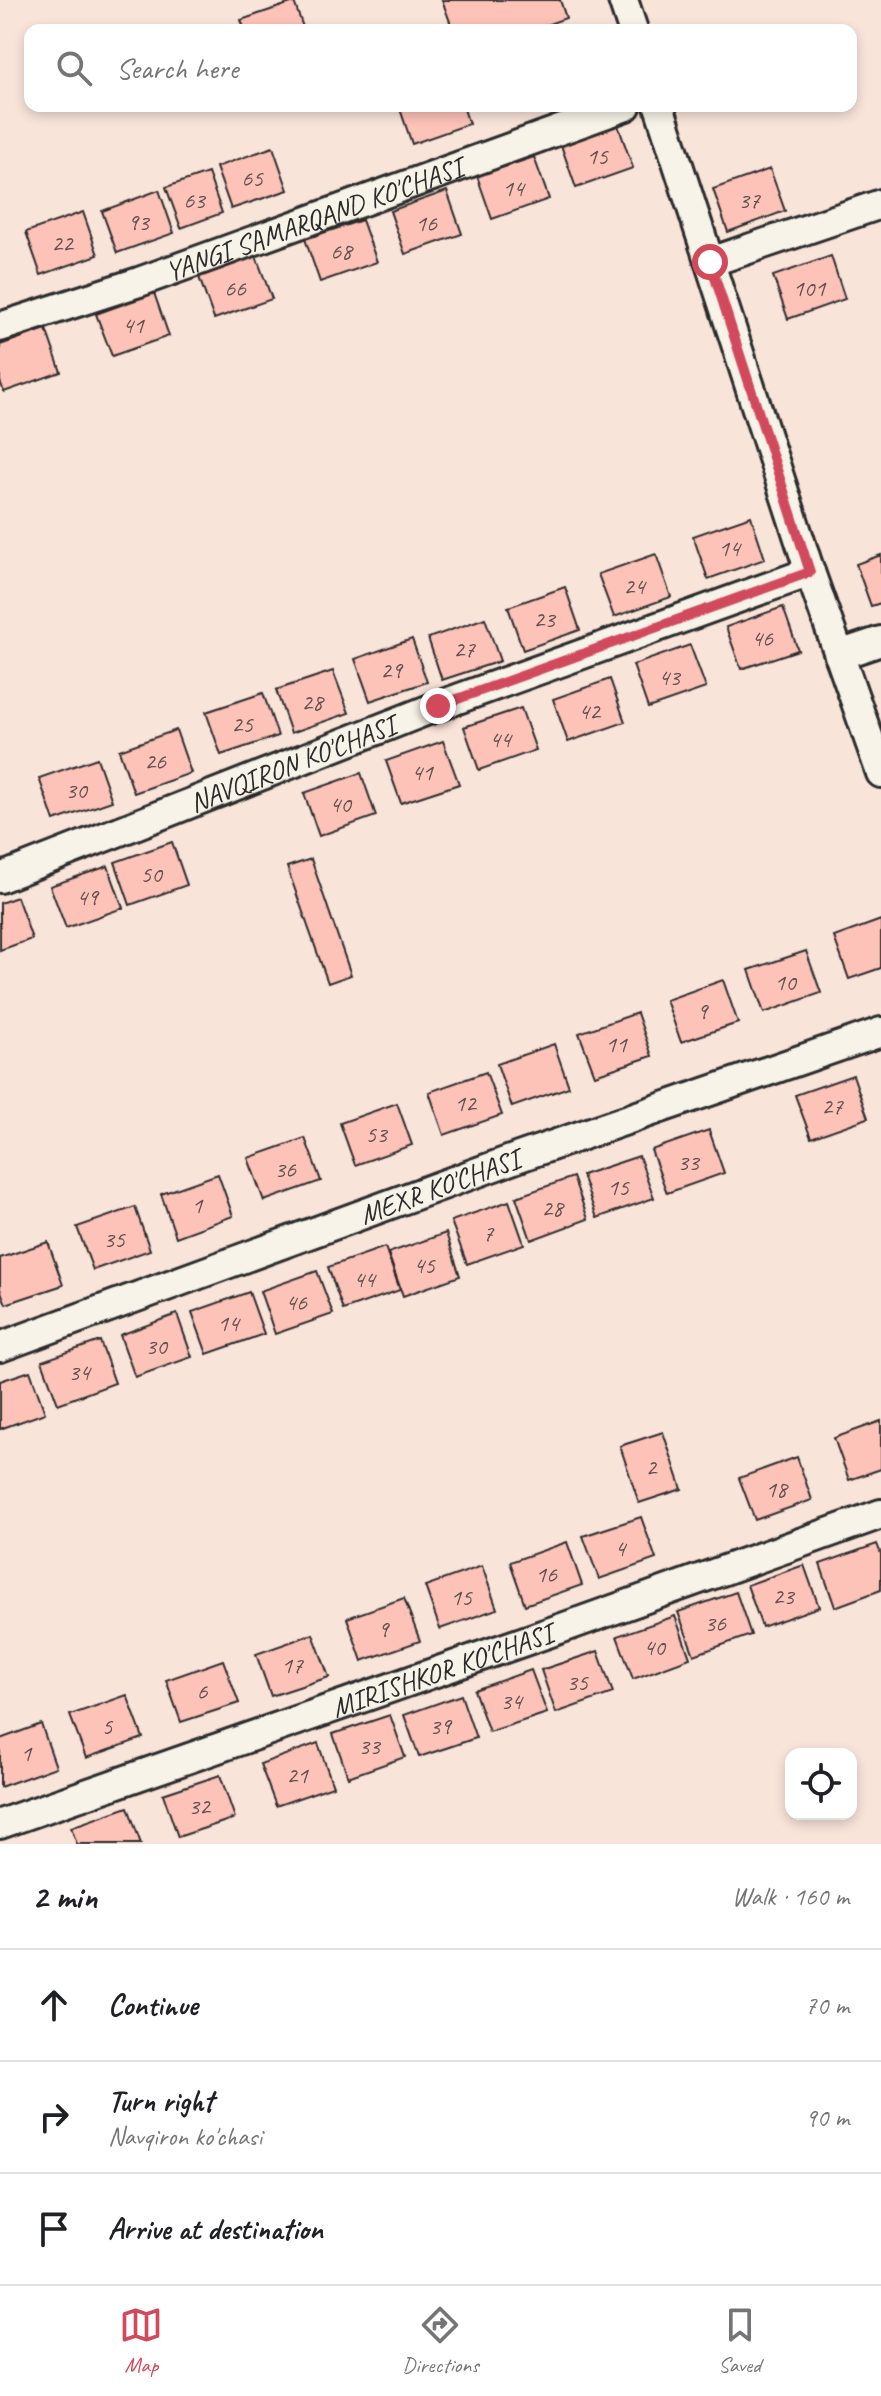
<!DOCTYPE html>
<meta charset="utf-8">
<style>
:root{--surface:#fff;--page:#f6f6f6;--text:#202124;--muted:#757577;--line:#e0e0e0;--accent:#d1495b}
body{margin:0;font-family:Caveat,sans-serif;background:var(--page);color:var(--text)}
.controls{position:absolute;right:24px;bottom:24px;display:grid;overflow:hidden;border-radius:16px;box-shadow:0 4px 12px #0003}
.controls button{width:72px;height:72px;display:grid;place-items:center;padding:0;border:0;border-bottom:2px solid var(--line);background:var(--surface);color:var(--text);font:40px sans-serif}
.stop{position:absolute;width:24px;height:24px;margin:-18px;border:6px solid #d1495b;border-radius:50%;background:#fff}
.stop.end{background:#d1495b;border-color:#fff;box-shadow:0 2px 8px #0008}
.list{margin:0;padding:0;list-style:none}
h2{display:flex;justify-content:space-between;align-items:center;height:104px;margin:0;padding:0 32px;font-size:34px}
h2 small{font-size:26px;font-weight:400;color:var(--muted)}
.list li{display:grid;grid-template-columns:52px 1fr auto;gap:24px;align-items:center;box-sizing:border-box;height:112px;padding:0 32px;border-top:2px solid var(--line)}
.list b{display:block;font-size:30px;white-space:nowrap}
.list p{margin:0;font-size:26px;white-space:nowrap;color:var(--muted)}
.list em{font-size:26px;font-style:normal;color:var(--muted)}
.icon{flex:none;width:44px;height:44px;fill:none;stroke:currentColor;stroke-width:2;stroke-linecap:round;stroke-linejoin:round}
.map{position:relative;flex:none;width:881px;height:1844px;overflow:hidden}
.search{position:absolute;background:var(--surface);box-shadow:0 4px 12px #0003;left:24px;right:24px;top:24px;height:88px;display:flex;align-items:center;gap:20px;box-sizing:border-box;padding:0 28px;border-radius:16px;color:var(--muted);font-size:30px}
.sheet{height:440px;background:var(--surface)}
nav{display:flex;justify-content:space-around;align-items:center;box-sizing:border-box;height:112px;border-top:2px solid var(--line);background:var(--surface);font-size:22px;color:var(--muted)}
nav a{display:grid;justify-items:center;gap:4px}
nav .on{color:var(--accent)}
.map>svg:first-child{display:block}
.building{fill:#fdc2b8;stroke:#2b2b2b;stroke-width:2}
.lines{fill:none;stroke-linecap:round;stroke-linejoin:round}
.street-casing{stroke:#2b2b2b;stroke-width:34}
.street{stroke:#f7f3e8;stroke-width:28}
.route{stroke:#d1495b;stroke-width:10}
.labels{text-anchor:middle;stroke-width:6;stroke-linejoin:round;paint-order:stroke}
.number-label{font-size:24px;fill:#60514e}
.street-label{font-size:28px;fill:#2b2b2b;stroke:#f7f3e8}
</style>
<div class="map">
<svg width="881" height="1844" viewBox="0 0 881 1844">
<rect width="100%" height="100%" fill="#f9e4da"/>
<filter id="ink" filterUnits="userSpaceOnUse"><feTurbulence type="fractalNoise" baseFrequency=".0125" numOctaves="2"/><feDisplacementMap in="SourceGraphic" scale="16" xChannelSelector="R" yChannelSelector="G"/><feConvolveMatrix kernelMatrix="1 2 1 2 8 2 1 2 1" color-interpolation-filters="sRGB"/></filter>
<g filter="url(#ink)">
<g class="building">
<path d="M442 0H560L566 18 532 30H453Z"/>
<path d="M294 2 304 30H245L241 20Z"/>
<path d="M399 106H463L469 124 412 144Z"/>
<path d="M618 125 633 168 576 188 561 145Z"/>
<path d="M273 147 288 190 231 209 216 167Z"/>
<path d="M534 157 549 199 492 219 477 176Z"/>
<path d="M770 169 785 211 728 232 713 189Z"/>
<path d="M208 173 222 213 181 228 166 187Z"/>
<path d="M159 190 174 233 117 253 102 211Z"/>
<path d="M447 191 462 234 405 254 390 211Z"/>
<path d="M83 212 98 255 41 275 26 232Z"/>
<path d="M362 220 377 262 320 282 305 239Z"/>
<path d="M256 256 272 299 214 319 199 277Z"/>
<path d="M831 256 845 299 788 319 773 276Z"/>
<path d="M154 293 169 336 112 356 96 314Z"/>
<path d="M46 329 61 372 4 392 0 381V345Z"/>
<path d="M751 516 765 559 708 579 693 536Z"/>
<path d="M656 554 671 597 614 617 598 574Z"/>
<path d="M881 555V603L871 606 856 564Z"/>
<path d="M565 587 580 630 523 650 508 607Z"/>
<path d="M783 607 798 650 741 669 726 627Z"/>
<path d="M485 618 500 661 442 680 428 638Z"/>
<path d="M412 639 427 682 370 701 355 659Z"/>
<path d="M690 645 706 688 648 708 633 665Z"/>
<path d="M333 671 349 713 291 733 276 690Z"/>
<path d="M610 679 625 722 568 742 553 699Z"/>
<path d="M263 693 278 736 221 755 206 712Z"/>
<path d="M521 708 536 750 479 770 464 727Z"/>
<path d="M176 730 191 773 134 793 119 750Z"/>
<path d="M443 741 459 784 401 803 386 761Z"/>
<path d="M97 758 112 801 54 821 39 778Z"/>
<path d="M361 773 376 816 319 836 304 793Z"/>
<path d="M172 842 187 885 130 905 115 862Z"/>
<path d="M311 859 351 975 328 983 287 867Z"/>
<path d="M108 866 123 908 66 928 50 886Z"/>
<path d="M17 897 32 939 0 950V903Z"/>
<path d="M881 920V968L849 979 834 937Z"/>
<path d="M806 951 821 993 764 1013 749 970Z"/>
<path d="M723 980 738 1023 681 1042 666 1000Z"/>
<path d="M637 1013 652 1056 595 1075 579 1033Z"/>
<path d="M554 1044 569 1087 512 1107 497 1064Z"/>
<path d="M486 1072 502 1115 444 1135 429 1092Z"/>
<path d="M853 1075 868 1118 811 1138 795 1095Z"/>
<path d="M397 1103 412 1145 355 1165 340 1123Z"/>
<path d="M709 1130 724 1173 667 1193 651 1150Z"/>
<path d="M305 1138 321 1181 264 1201 248 1158Z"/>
<path d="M639 1156 654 1198 597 1218 582 1175Z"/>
<path d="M218 1174 233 1216 176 1237 161 1194Z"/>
<path d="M573 1177 588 1219 531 1240 516 1197Z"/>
<path d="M509 1201 524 1244 467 1264 451 1221Z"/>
<path d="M135 1207 150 1250 93 1270 77 1227Z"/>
<path d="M446 1233 460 1276 403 1296 388 1253Z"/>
<path d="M48 1242 63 1285 6 1304 0 1289V1258Z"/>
<path d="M385 1247 400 1290 343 1310 328 1267Z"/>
<path d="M317 1271 333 1314 275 1334 260 1291Z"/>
<path d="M249 1292 264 1334 207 1354 192 1312Z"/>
<path d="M177 1314 192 1357 135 1377 120 1335Z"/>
<path d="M100 1341 115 1383 58 1404 42 1361Z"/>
<path d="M30 1371 45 1413 0 1429V1381Z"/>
<path d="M881 1421V1469L849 1480 834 1438Z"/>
<path d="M663 1432 682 1489 639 1503 620 1446Z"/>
<path d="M797 1457 812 1500 755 1520 739 1478Z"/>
<path d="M641 1517 656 1559 599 1579 583 1536Z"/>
<path d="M567 1542 582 1585 525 1605 510 1562Z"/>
<path d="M877 1544 881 1554V1590L835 1607 820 1564Z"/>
<path d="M804 1565 819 1607 762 1627 747 1585Z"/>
<path d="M482 1566 497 1609 440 1629 425 1586Z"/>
<path d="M736 1592 751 1635 694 1655 678 1612Z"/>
<path d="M404 1598 420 1641 362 1661 347 1618Z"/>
<path d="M675 1616 690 1658 633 1679 617 1636Z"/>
<path d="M313 1634 329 1677 271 1696 256 1654Z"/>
<path d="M598 1651 613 1693 556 1713 541 1670Z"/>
<path d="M223 1660 239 1703 181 1722 166 1680Z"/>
<path d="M531 1670 547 1713 489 1732 474 1690Z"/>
<path d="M127 1695 143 1738 86 1758 70 1715Z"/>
<path d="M461 1695 476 1738 419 1757 404 1715Z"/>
<path d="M390 1715 405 1757 348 1777 333 1734Z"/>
<path d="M41 1724 56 1767 0 1787V1739Z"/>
<path d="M318 1743 333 1786 276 1806 260 1764Z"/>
<path d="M220 1775 235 1818 178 1837 163 1794Z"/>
<path d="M128 1807 141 1844H77L71 1827Z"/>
</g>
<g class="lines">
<g class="street-casing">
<g id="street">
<path d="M623 0 633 30"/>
<path d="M659 106 810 572 881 773"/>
<path d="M710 262 881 204"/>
<path id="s1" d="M0 327 139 282 626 106"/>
<path d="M839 655 881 641"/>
<path id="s2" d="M0 878 438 706 810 572"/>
<path id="s3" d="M0 1347 519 1157 881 1032"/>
<path id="s4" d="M0 1824 565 1627 881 1514"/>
</g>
</g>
<use href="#street" class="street"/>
</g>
</g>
<g class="lines" filter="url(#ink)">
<path class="route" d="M438 706 810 572 710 262"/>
</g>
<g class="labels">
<g class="number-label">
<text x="597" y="164">15</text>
<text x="252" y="186">65</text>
<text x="513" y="196">14</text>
<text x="194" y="208">63</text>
<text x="749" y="208">37</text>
<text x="138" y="230">93</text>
<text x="426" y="231">16</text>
<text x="62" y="251">22</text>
<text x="341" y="259">68</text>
<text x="235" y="296">66</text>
<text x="809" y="296">101</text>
<text x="133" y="333">41</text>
<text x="729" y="556">14</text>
<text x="634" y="594">24</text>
<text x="544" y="627">23</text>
<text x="762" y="646">46</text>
<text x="464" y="657">27</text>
<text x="391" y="678">29</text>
<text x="669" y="685">43</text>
<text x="312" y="710">28</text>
<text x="589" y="719">42</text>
<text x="242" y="732">25</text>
<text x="500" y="747">44</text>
<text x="155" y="769">26</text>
<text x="422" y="780">41</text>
<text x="76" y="798">30</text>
<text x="340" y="812">40</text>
<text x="151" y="882">50</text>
<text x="87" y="905">49</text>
<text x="785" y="990">10</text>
<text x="702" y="1019">9</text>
<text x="616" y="1052">11</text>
<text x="465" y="1111">12</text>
<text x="832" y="1114">27</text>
<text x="376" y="1142">53</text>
<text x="688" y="1170">33</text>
<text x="285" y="1177">36</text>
<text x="618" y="1195">15</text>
<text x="197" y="1213">1</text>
<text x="552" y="1216">28</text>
<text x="488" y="1241">7</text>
<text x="114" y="1247">35</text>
<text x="424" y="1273">45</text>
<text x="364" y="1287">44</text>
<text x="296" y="1310">46</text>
<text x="228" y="1331">14</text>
<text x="156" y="1354">30</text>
<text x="79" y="1380">34</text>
<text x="651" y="1475">2</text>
<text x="776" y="1497">18</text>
<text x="620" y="1556">4</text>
<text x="546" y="1582">16</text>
<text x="783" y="1604">23</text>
<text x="461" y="1605">15</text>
<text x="715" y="1631">36</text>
<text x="383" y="1637">9</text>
<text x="654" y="1655">40</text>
<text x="292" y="1673">17</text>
<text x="577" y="1690">35</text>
<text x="202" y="1699">6</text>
<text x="511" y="1709">34</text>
<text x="107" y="1734">5</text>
<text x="440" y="1734">39</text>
<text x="369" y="1754">33</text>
<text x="26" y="1761">1</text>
<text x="297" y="1783">21</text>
<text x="199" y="1814">32</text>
</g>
<g class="street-label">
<text dy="10" stroke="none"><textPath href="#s1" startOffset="332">YANGI SAMARQAND KO'CHASI</textPath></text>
<text dy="10" stroke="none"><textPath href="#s2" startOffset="314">NAVQIRON KO'CHASI</textPath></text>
<text dy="10" stroke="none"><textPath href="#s3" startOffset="468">MEXR KO'CHASI</textPath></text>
<text dy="10" stroke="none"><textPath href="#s4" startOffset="468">MIRISHKOR KO'CHASI</textPath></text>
</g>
</g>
</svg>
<div class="controls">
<button><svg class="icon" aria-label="locate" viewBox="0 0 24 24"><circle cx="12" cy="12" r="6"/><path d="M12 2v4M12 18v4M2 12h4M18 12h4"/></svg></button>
</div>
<div class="stop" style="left:710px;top:262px"></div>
<div class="stop end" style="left:438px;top:706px"></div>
<div class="search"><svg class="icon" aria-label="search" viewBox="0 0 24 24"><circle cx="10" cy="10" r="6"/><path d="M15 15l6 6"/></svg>Search here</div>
</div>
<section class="sheet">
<h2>2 min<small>Walk · 160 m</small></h2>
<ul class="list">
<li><svg class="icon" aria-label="ahead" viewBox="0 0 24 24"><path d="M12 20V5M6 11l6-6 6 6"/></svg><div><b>Continue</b></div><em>70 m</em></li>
<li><svg class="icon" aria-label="right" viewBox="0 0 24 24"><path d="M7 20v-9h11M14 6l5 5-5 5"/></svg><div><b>Turn right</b><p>Navqiron ko'chasi</p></div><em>90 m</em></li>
<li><svg class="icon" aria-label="arrive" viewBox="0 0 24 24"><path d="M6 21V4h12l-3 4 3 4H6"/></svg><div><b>Arrive at destination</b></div></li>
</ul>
</section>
<nav>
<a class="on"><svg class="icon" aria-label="map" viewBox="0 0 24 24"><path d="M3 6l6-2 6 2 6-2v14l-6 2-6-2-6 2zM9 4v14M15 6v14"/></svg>Map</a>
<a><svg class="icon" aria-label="directions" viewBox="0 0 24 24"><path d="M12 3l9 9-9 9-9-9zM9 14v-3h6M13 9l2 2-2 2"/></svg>Directions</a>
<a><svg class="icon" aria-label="saved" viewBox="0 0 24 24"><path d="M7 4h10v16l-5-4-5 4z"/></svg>Saved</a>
</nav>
